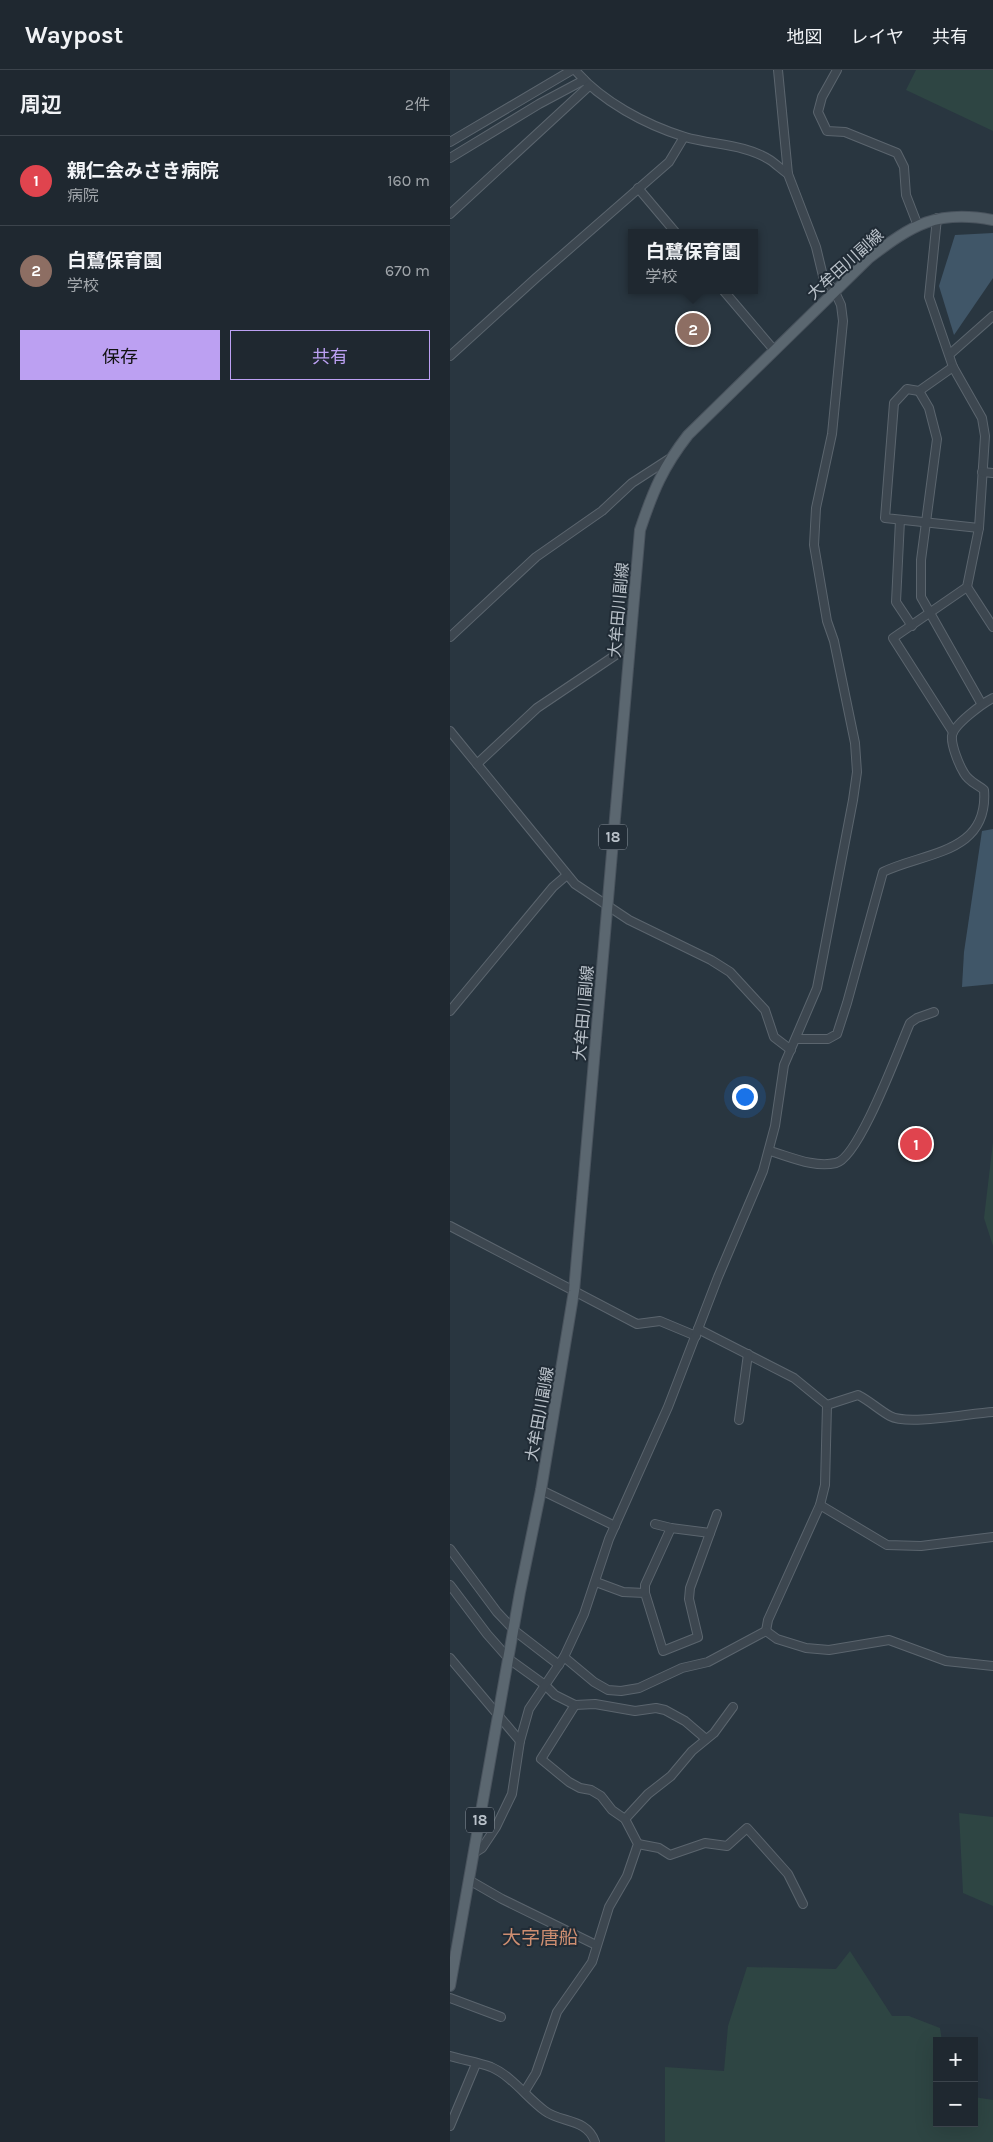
<!DOCTYPE html>
<html lang="ja">
<meta charset="utf-8">
<style>
:root{--surface:#1f2830;--page:#2c343c;--text:#f1f3f6;--muted:#a1a6ab;--line:#3c444c;--accent:#bca0f2}
body{margin:0;font-family:Karla,"Noto Sans JP",sans-serif;background:var(--page);color:var(--text)}
.controls{position:absolute;right:15px;bottom:15px;display:grid;overflow:hidden;border-radius:0px;box-shadow:0 5px 20px #0002}
.controls button{width:45px;height:45px;display:grid;place-items:center;padding:0;border:0;border-bottom:1px solid var(--line);background:var(--surface);color:var(--text);font:25px sans-serif}
.you{position:absolute;left:294px;top:1026px;width:18px;height:18px;margin:-12px;border:4px solid #fff;border-radius:50%;background:#1a73e8;box-shadow:0 0 0 8px #1a73e833}
.badge{display:grid;place-items:center;width:32px;height:32px;border-radius:50%;background:var(--accent);color:#fff;font-size:16px;font-weight:700}
.pin{position:absolute;translate:-50% -50%;border:2px solid #fff;box-shadow:0 1px 5px #0006}
.popup{position:absolute;left:178px;top:159px;width:130px;height:65px;box-sizing:border-box;display:grid;place-content:center;border-radius:0px;background:var(--surface);filter:drop-shadow(0 1px 4px #0005);font-size:16px;white-space:nowrap;color:var(--muted)}
.popup b{font-size:19px;color:var(--text)}
.popup::after{content:'';position:absolute;left:50%;top:100%;margin-left:-10px;border:10px solid transparent;border-top-color:var(--surface)}
.list{margin:0;padding:0;list-style:none}
h2{display:flex;justify-content:space-between;align-items:center;height:65px;margin:0;padding:0 20px;font-size:21px}
h2 small{font-size:16px;font-weight:400;color:var(--muted)}
.list li{display:grid;grid-template-columns:32px 1fr auto;gap:15px;align-items:center;box-sizing:border-box;height:90px;padding:0 20px;border-top:1px solid var(--line)}
.list b{display:block;font-size:19px;white-space:nowrap}
.list p{margin:0;font-size:16px;white-space:nowrap;color:var(--muted)}
.list em{font-size:16px;font-style:normal;color:var(--muted)}
.actions{display:flex;gap:10px;padding:15px 20px}
.actions a{flex:1;padding:11px 0;border:1px solid var(--accent);border-radius:0px;text-align:center;font-size:18px;color:var(--accent)}
.actions .main{background:var(--accent);color:#111}
.map{position:relative;flex:none;width:543px;height:2072px;overflow:hidden}
header{display:flex;align-items:center;gap:30px;box-sizing:border-box;height:70px;padding:0 25px;background:var(--surface);border-bottom:1px solid var(--line)}
header strong{font-size:24px}
nav{display:flex;gap:28px;margin-inline-start:auto;font-size:18px}
main{display:flex}
aside{flex:1;background:var(--surface)}
.map>svg:first-child{display:block}
.green{fill:#2e4543}
.water{fill:#405668}
.lines{fill:none;stroke-linecap:round;stroke-linejoin:round}
.minor-casing{stroke:#5b656e;stroke-width:10}
.major-casing{stroke:#49535d;stroke-width:12}
.minor{stroke:#3d4750;stroke-width:8}
.major{stroke:#5b6770;stroke-width:10}
.labels{text-anchor:middle;stroke-width:4;stroke-linejoin:round;paint-order:stroke}
.shield{fill:#212c36;stroke:#8c959e;stroke-width:1}
.shield-label{font-size:15px;font-weight:bold;fill:#bac2ca}
.street-label{font-size:16px;fill:#bac2ca;stroke:#212c36}
.quarter-label{font-size:19px;fill:#ce8e71;stroke:#212c36}
</style>
<header>
<strong>Waypost</strong>
<nav><a>地図</a><a>レイヤ</a><a>共有</a></nav>
</header>
<main>
<aside>
<h2>周辺<small>2件</small></h2>
<ul class="list">
<li><span class="badge" style="background:#e0444e">1</span><div><b>親仁会みさき病院</b><p>病院</p></div><em>160 m</em></li>
<li><span class="badge" style="background:#8d6e63">2</span><div><b>白鷺保育園</b><p>学校</p></div><em>670 m</em></li>
</ul>
<div class="actions"><a class="main">保存</a><a>共有</a></div>
</aside>
<div class="map">
<svg width="543" height="2072" viewBox="0 0 543 2072">
<rect width="100%" height="100%" fill="#293640"/>
<g class="green">
<path d="M466 0H543V61L456 20Z"/>
<path d="M543 1072V1176L534 1148Z"/>
<path d="M509 1743 543 1747V1836L513 1823Z"/>
<path d="M400 1881 442 1946H459L490 1958 492 1971H487V2053H524V2027L543 2030V2072H215V1997L274 2001 278 1956 297 1897 386 1899Z"/>
</g>
<g class="water">
<path d="M543 163V208L504 265 489 216 505 165Z"/>
<path d="M543 759V914L512 917 514 882 532 761Z"/>
</g>
<g class="lines">
<g class="minor-casing">
<g id="minor">
<path d="M125 0C151 31 196 55 235 67 263 75 295 74 320 90 326 94 332 100 338 104"/>
<path d="M387 0 372 27 368 42 377 61 395 62 447 83 454 97 456 125 468 156"/>
<path d="M0 72 122 0"/>
<path d="M0 88 89 34 134 10"/>
<path d="M188 118 226 163"/>
<path d="M0 144 139 16"/>
<path d="M487 148 479 227 503 297 532 348 535 366 529 458 517 517 443 568 503 662"/>
<path d="M273 220 324 280"/>
<path d="M500 284 543 246"/>
<path d="M0 286 86 208 219 92 234 67"/>
<path d="M503 297 469 321 457 319 444 333 435 448 529 458"/>
<path d="M469 321 479 338 487 369 471 490V527L531 633"/>
<path d="M532 402 543 403"/>
<path d="M450 450 446 532 462 556"/>
<path d="M517 517 543 557"/>
<path d="M0 567 86 487 152 441 182 413 219 389"/>
<path d="M0 661 125 814 179 850 261 890 280 902 315 940 324 967 341 980"/>
<path d="M27 694 87 638 179 576"/>
<path d="M0 941 103 817 117 805"/>
<path d="M346 969H378L387 964 397 933 433 802C474 782 539 784 534 720 527 714 519 712 514 703 509 695 501 675 502 666 503 655 533 633 543 628"/>
<path d="M320 1081C341 1087 364 1098 386 1093 409 1088 449 978 460 953L467 948 484 942"/>
<path d="M0 1156 187 1254 210 1251 246 1266"/>
<path d="M248 1259 344 1308 377 1335 375 1415 370 1435 318 1550 316 1561"/>
<path d="M377 1335 408 1325C420 1331 429 1340 440 1346 458 1356 520 1343 543 1342"/>
<path d="M289 1350 298 1284"/>
<path d="M91 1420 165 1456"/>
<path d="M370 1435 437 1475 471 1476 543 1467"/>
<path d="M205 1454 221 1458 260 1463"/>
<path d="M0 1479 47 1542 65 1561 109 1595"/>
<path d="M146 1512 173 1522 195 1523 213 1581 248 1567 239 1529 240 1518 267 1444"/>
<path d="M0 1515 37 1564 59 1589 95 1615 105 1625 125 1635 145 1634 185 1641 206 1638 215 1640 235 1651 256 1669"/>
<path d="M195 1523V1515L221 1458"/>
<path d="M316 1561 327 1569 356 1578 379 1580 439 1570 496 1591 543 1596"/>
<path d="M114 1587 144 1612 158 1620 171 1621 189 1618 232 1598 258 1592 316 1561"/>
<path d="M0 1588 70 1671"/>
<path d="M175 1749 198 1724 221 1706 242 1681 264 1663 283 1637"/>
<path d="M188 1774 209 1778 220 1785 255 1773 277 1776 297 1758 338 1804 353 1834"/>
<path d="M24 1783 32 1778 46 1757 62 1724 70 1671 79 1639 114 1587 134 1544 159 1469 218 1337 268 1207 313 1101 325 1056 334 995 367 918 403 730 407 702 405 673 384 571 377 551 364 475 366 438 382 364 393 251 391 235 385 222 373 206 366 177 338 104 328 0"/>
<path d="M19 1810 52 1829 146 1875"/>
<path d="M0 1928 51 1947"/>
<path d="M0 1986C13 1990 28 1992 41 1997 62 2006 77 2028 95 2041 111 2053 137 2048 145 2072"/>
<path d="M75 2021 86 2003 107 1942 142 1892 159 1837 177 1806 188 1774 175 1749 162 1740 151 1726 141 1720 130 1718 119 1712 91 1689 125 1635"/>
<path d="M0 2056 26 1994"/>
</g>
</g>
<g class="major-casing">
<path id="major" d="M0 1916 70 1522 91 1420 124 1221 190 460C203 421 213 397 238 365L419 188C462 155 487 139 543 150"/>
</g>
<use href="#minor" class="minor"/>
<use href="#major" class="major"/>
</g>
<g class="labels">
<g class="shield">
<rect x="149" y="754.5" width="28" height="25" rx="4"/>
<rect x="16" y="1737.5" width="28" height="25" rx="4"/>
</g>
<g class="shield-label">
<text x="163" y="772">18</text>
<text x="30" y="1755">18</text>
</g>
<g class="street-label">
<text transform="translate(395 194) rotate(-42)" y="6">大牟田川副線</text>
<text transform="translate(168 540) rotate(-85)" y="6">大牟田川副線</text>
<text transform="translate(133 943) rotate(-85)" y="6">大牟田川副線</text>
<text transform="translate(89 1344) rotate(-80)" y="6">大牟田川副線</text>
</g>
<g class="quarter-label">
<text x="90" y="1874">大字唐船</text>
</g>
</g>
</svg>
<div class="controls">
<button>+</button>
<button>−</button>
</div>
<div class="you"></div>
<div class="pin badge" style="left:466px;top:1074px;background:#e0444e">1</div>
<div class="pin badge" style="left:243px;top:259px;background:#8d6e63">2</div>
<div class="popup"><b>白鷺保育園</b>学校</div>
</div>
</main>
